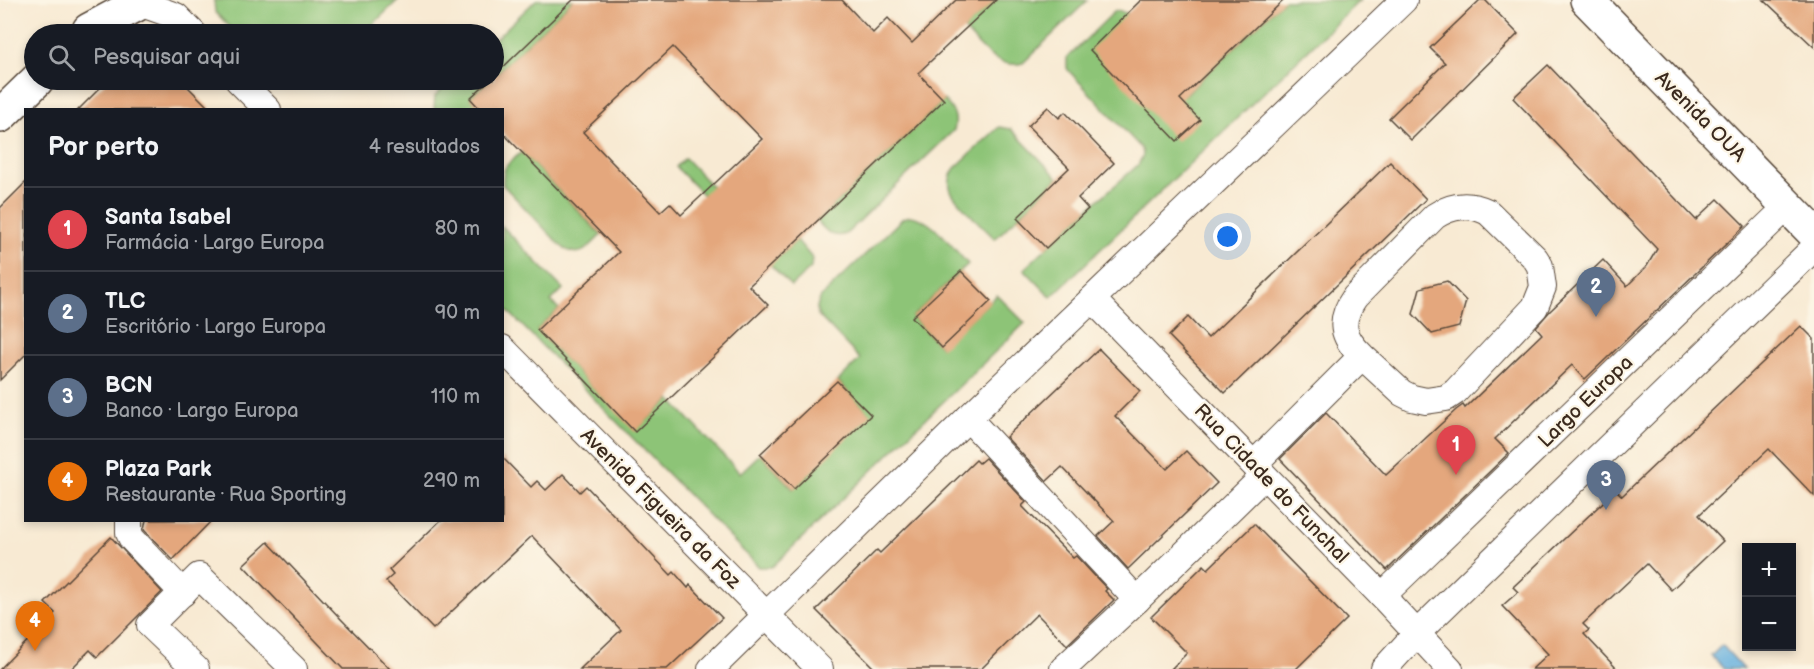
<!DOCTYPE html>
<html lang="pt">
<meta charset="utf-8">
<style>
:root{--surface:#171b24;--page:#242831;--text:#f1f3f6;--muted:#9ea1a6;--line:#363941;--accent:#1f6fb2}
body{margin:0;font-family:"Balsamiq Sans",sans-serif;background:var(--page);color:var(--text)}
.controls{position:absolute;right:18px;bottom:18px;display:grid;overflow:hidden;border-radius:0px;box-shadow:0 3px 9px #0003}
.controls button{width:54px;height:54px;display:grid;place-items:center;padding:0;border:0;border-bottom:2px solid var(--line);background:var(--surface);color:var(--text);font:30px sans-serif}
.you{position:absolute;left:1228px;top:237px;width:21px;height:21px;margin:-15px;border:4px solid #fff;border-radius:50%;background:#1a73e8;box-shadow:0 0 0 9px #1a73e833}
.badge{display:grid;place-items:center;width:39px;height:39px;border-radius:50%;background:var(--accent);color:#fff;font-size:20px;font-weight:700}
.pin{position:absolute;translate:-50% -50px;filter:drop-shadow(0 2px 3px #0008)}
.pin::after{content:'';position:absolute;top:32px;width:21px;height:18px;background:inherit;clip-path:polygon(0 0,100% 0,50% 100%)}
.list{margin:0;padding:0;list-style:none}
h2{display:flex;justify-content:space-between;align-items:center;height:78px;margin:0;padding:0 24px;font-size:26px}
h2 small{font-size:20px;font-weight:400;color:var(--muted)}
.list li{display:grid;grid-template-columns:39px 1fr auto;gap:18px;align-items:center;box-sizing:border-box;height:84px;padding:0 24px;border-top:2px solid var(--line)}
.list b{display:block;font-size:22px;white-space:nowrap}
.list p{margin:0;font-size:20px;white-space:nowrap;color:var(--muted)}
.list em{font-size:20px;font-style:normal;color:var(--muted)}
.icon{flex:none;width:33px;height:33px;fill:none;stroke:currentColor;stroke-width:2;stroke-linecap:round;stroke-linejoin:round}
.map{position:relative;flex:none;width:1814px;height:669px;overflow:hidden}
.search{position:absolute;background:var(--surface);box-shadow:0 3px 9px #0003;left:24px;top:24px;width:480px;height:66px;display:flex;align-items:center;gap:15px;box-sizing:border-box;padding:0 21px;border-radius:33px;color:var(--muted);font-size:22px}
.panel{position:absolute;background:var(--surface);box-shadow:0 3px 9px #0003;left:24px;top:108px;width:480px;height:414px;border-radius:0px}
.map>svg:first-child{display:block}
.green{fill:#8dc477;stroke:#64774a;stroke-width:1.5}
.water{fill:#66b0de;stroke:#506d7e;stroke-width:1.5}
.building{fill:#e4a77d;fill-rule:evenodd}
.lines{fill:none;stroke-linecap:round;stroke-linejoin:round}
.street-casing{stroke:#574739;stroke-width:28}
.secondary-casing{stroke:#574739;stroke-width:36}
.street{stroke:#fff;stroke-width:26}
.secondary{stroke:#fff;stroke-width:33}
.labels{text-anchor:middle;stroke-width:4.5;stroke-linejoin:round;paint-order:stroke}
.street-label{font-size:20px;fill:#3b2a1e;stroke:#fcf5e5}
</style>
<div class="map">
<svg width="1814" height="669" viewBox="0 0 1814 669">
<rect width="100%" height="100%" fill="#fcf5e5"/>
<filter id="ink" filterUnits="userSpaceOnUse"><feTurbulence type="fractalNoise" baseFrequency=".0167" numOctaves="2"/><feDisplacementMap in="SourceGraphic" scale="12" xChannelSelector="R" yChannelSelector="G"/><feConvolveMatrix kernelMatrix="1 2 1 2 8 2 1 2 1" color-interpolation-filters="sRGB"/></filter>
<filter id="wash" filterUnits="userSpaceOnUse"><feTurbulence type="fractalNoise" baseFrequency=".008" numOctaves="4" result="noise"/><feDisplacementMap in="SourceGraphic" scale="24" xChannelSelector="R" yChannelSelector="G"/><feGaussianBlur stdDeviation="1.35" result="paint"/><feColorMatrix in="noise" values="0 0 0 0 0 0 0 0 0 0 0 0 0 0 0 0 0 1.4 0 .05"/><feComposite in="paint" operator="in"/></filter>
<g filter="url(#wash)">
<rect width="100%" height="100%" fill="#f8ead3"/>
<g class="green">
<path d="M214 0H398L363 34H237L215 12Z"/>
<path d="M536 0H573L494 76V40Z"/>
<path d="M995 0H1088L1023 63C996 70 981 47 964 29Z"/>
<path d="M1284 0H1360L1051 297 1024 269 1088 209 1138 165 1143 155 1142 149 1069 71 1067 68V58L1115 11 1127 13 1148 36 1185 95Z"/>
<path d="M452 80H490L470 98 481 109H434L435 96Z"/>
<path d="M944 100C953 110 958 116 954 130L846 234C832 239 826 231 817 221Z"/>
<path d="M999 127 1011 129 1058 178 995 239C985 228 956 203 951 191 948 183 950 175 955 168Z"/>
<path d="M522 152 601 235C588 248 580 261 561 246L503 185C502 165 508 164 522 152Z"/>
<path d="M685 158 779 257 797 240 812 258 811 268 791 286 676 167Z"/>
<path d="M910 216C932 218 953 248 968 264L912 317 941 347 997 295 1025 323 772 567H759L503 306 502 226 563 289 551 301 559 309 537 330 635 431 670 399 740 473 760 454 793 489 870 415 838 381 860 359 818 315C816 308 817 304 821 297L903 218Z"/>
</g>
<path class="water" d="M1722 645 1744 669H1724L1711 656Z"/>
<g id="blocks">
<g class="building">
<path d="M573 0H842L873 33 888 18 912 43 956 0H996L918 73 944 100 749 286 768 305 635 432 537 330 619 252 502 132V110H481L470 98 490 80H494V76ZM673 47 762 139 681 215 670 203 660 212 583 132Z"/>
<path d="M1141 0H1284L1180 99 1200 120 1177 141 1090 50Z"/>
<path d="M1480 0H1485L1518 34 1411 140 1389 118 1445 63 1430 48Z"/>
<path d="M1764 0H1814V47Z"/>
<path d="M1548 65 1696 220 1718 199 1745 226 1585 379 1572 365 1495 439 1509 453 1387 570 1280 459 1326 413 1386 475 1456 410 1463 405 1465 408 1542 334 1536 327 1550 311 1603 260 1627 286 1647 266 1657 249 1513 98Z"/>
<path d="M108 80H181L211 110H78Z"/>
<path d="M1048 107 1059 118 1065 112 1114 163 1078 198 1088 209 1046 248 1017 218 1069 168 1028 126Z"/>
<path d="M1390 162 1426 199 1225 393 1169 336 1188 317 1208 338Z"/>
<path d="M26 182V354L0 380V208Z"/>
<path d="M961 271 991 301 942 348 912 317Z"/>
<path d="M1447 281 1466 301 1459 327 1432 334 1413 314 1420 288Z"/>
<path d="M1801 326 1814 339V496L1769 449 1699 515 1723 541 1671 590 1647 564 1583 624 1589 630 1584 634 1617 669H1532L1548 654 1502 606 1518 592 1513 587 1616 490 1622 496Z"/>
<path d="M1099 349 1140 391 1115 416 1167 469 1186 451 1217 483 1128 569 1098 536 1114 521 1062 467 1047 481 1006 437Z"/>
<path d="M837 381 871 415 794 489 760 454Z"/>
<path d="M502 457 531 487 537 481 546 490 563 474 580 492 586 486 671 575 674 572 688 588 690 585 722 618 667 669H580L621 630 532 536 433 629 386 581 393 575 389 570 441 520H502Z"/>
<path d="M985 458 1026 502 1022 506 1073 558 1076 556 1107 589 1105 591 1114 600 1067 645 1037 614 981 669H875L816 610 877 550 880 553 976 460 979 463Z"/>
<path d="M146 520H212L173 560 144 530Z"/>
<path d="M1254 524 1347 619 1296 669H1171L1187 653 1151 617 1204 565 1208 569Z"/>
<path d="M111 537 162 592 97 657 90 650 71 669H0L55 613 45 603Z"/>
<path d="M268 542 341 619 390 669H343L317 642 243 565Z"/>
</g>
</g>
</g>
<g filter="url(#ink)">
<use href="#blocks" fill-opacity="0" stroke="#574739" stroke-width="1.5"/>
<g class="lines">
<g class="street-casing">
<g id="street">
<path d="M145 5 176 16 194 34"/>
<path d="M238 80 268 110"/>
<path d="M1093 300 1382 596 1450 669"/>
<path d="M502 348 820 669"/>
<path d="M968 418 1137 600 1264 476"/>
<path d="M1254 464 1362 356 1402 393 1412 398 1426 401 1446 398 1455 392 1535 307 1543 287 1540 266 1535 258 1488 212C1469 203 1452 205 1435 216L1355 297C1338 321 1342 337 1362 356"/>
<path d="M129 520V533L132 539 183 593"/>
<path d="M1382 596 1788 206"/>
<path d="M196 669 150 625 199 576 294 669"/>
<path d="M711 669 968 418 1404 0"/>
<path d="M1063 669 1137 600"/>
<path d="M1384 669 1417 633 1814 248"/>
</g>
</g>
<g class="secondary-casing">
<g id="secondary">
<path d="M1587 0 1814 233"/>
<path d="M89 30 136 5"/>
<path d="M0 116 37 80"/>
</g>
</g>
<use href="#street" class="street"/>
<use href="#secondary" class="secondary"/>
</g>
</g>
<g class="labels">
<g class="street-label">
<text transform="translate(1701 116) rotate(45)" y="7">Avenida OUA</text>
<text transform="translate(1585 401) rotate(-44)" y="7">Largo Europa</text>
<text transform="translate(1272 483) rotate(46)" y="7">Rua Cidade do Funchal</text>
<text transform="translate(661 508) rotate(45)" y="7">Avenida Figueira da Foz</text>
</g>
</g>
</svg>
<div class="controls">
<button>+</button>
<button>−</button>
</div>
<div class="you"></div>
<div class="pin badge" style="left:1456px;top:475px;background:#e0444e">1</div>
<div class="pin badge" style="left:1596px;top:317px;background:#5c6f8a">2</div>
<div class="pin badge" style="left:1606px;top:510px;background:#5c6f8a">3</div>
<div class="pin badge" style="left:35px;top:651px;background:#e8710a">4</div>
<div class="search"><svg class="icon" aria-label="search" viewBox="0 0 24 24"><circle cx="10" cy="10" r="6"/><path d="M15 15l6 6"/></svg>Pesquisar aqui</div>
<section class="panel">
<h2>Por perto<small>4 resultados</small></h2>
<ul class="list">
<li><span class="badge" style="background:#e0444e">1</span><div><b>Santa Isabel</b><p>Farmácia · Largo Europa</p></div><em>80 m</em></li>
<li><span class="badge" style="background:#5c6f8a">2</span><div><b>TLC</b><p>Escritório · Largo Europa</p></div><em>90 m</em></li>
<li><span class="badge" style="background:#5c6f8a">3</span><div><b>BCN</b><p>Banco · Largo Europa</p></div><em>110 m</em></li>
<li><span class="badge" style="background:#e8710a">4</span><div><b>Plaza Park</b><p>Restaurante · Rua Sporting</p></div><em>290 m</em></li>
</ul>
</section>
</div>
